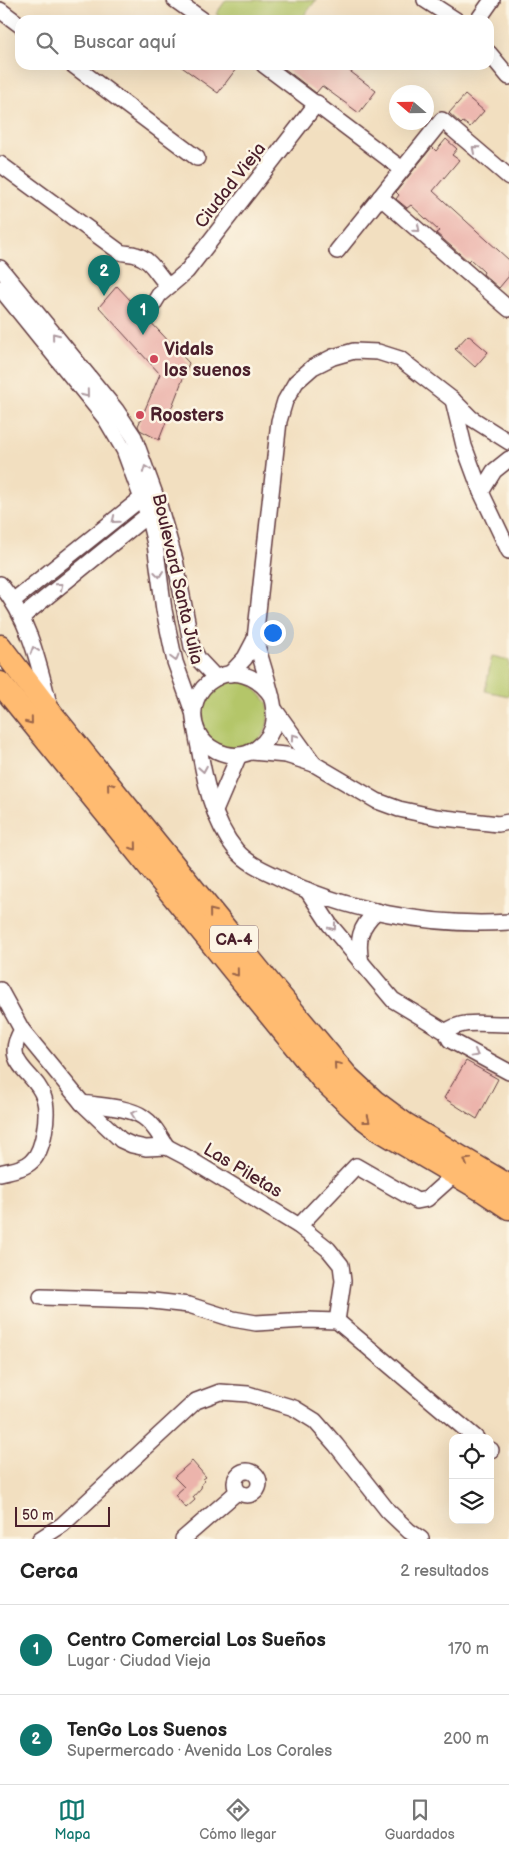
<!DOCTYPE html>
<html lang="es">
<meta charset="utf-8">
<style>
:root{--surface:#fff;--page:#f2f2f2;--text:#222;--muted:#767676;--line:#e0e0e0;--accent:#0f766e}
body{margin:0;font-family:"Balsamiq Sans",sans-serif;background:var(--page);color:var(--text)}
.controls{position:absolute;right:15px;bottom:15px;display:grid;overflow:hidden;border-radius:10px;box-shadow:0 5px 20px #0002}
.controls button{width:45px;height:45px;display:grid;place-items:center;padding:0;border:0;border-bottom:1px solid var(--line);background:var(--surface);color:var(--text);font:25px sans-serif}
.compass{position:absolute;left:389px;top:85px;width:45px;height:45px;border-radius:50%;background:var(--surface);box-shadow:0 5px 20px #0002;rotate:290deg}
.scale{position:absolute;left:15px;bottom:12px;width:95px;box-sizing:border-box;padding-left:5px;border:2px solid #4a1f2b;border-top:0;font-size:14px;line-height:18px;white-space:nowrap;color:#4a1f2b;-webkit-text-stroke:4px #fcf5e5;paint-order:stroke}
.you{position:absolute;left:272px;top:632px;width:18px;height:18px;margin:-12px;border:4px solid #fff;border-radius:50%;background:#1a73e8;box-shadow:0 0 0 8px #1a73e833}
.badge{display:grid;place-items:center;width:32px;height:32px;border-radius:50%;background:var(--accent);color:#fff;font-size:16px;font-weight:700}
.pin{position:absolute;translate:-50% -41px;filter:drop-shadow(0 1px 2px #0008)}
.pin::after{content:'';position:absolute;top:26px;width:18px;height:15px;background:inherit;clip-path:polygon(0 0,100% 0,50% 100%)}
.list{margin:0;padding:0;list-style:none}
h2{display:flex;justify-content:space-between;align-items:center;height:65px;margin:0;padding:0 20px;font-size:21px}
h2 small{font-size:16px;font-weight:400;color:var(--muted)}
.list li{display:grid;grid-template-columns:32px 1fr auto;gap:15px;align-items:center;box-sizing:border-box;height:90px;padding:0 20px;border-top:1px solid var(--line)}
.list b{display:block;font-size:19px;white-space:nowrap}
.list p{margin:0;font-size:16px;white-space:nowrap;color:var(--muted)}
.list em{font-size:16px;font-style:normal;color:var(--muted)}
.icon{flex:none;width:28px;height:28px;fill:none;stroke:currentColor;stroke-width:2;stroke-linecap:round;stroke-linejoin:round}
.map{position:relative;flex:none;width:509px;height:1539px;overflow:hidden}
.search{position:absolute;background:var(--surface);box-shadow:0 5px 20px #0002;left:15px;right:15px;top:15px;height:55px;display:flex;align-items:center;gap:12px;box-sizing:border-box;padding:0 18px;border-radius:15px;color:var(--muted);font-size:19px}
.sheet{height:245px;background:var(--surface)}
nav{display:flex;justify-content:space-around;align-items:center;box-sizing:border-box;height:70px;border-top:1px solid var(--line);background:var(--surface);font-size:14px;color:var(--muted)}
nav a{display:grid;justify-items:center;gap:2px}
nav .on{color:var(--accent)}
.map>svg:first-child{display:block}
.green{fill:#b4c669;stroke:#7f724a}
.building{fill:#ecb4ac}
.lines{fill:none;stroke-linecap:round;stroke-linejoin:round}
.minor-casing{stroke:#633c41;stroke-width:18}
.highway-casing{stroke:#633c41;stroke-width:25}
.minor{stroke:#fff;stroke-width:15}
.highway{stroke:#ffbb71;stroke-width:22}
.oneway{stroke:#ae9aa0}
.oneway2{stroke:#9b654a}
.poi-dot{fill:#d1495b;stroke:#fcf5e5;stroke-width:2}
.labels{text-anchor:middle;stroke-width:5;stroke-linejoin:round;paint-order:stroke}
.shield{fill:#fcf5e5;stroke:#7f5f63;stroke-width:1}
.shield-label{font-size:16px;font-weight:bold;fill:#4a1f2b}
.street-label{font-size:18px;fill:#4a1f2b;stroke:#fcf5e5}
.poi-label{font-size:18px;font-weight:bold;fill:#4a1f2b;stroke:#fcf5e5;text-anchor:start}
</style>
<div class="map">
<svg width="509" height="1539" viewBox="0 0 509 1539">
<rect width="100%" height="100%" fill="#fcf5e5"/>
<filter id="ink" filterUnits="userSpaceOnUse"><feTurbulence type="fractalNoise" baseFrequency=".02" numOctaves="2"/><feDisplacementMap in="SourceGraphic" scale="10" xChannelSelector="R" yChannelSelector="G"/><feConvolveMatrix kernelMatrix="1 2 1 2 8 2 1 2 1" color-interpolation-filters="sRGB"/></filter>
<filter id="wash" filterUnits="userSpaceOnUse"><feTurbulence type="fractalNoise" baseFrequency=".0096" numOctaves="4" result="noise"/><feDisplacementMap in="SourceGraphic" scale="20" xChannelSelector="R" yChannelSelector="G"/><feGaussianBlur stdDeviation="1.12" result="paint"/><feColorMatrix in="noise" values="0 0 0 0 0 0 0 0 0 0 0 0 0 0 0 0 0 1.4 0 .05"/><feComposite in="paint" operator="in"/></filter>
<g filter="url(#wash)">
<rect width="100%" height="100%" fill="#f2dfc0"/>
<g class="green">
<path d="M226 0H316L301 20H224L216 14Z"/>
<path d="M492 656 509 660V696L485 691Z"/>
<path d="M227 680 248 681 268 703C269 721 269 737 249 745 246 746 242 748 238 749 204 756 181 700 227 680Z"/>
</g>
<g id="blocks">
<g class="building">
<path d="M179 65H239L218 93Z"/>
<path d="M280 65H350L347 69 376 91 359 113 322 86 316 93Z"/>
<path d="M465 95 484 111 470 127 463 122 461 124 449 113Z"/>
<path d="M446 139 457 149 452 155 459 160 433 191 509 260V276L499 288 483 274 484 272 470 259 468 261 436 233 439 231 411 205 407 208 396 199 399 195 396 192 432 147 436 151Z"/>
<path d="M117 286 189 363 159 440 140 430 138 426 160 374 99 307Z"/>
<path d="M468 335 488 352 475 367 455 349Z"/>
<path d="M466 1061 498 1079 477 1119 444 1098Z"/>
<path d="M192 1461 206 1477 203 1479 205 1481 202 1483 201 1488 193 1497 195 1500 186 1508 175 1495 184 1487 174 1477Z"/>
</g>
</g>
</g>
<g filter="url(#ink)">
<use href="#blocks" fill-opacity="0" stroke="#633c41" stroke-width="1"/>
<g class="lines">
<g class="minor-casing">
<g id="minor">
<path d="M175 0 203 20"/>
<path d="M425 0 456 20"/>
<path d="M0 10 20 25"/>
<path d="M478 20 492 0"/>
<path d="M489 53 509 77"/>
<path d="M73 65 197 158"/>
<path d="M264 65 402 169"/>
<path d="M0 164 120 252C125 254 131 253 136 255 153 260 157 276 169 286"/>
<path d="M380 197 509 309"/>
<path d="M337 251 442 120 509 177"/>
<path d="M0 268 116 410 134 437 159 505 175 560 192 647 199 660 216 678"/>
<path d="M0 288 105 418 124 450 148 515 155 544 164 610 175 662 193 712"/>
<path d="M151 308 159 295 187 271 317 103"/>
<path d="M453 400 464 446 481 492"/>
<path d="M509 459 494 471 481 492 509 551"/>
<path d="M0 584C29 619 38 661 49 704"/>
<path d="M14 600 148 493"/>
<path d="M22 617 155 509"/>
<path d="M255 639C259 652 263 666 267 679 274 706 283 729 257 748 245 757 230 757 217 751 209 747 202 741 198 733 177 686 239 647 272 697"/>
<path d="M230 674 245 658 255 639 279 421 285 401 296 382 313 367 333 357 354 351 378 352 400 359 453 400 471 418 509 442"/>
<path d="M275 710 314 764"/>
<path d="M195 726C203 767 208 816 236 850 246 862 261 869 274 875 342 911 433 927 509 922"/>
<path d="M252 752 286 755 314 764 377 801 399 809 436 817 498 824 509 822"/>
<path d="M215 811 239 755"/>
<path d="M307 890 330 925 393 1000 446 1032 450 1040 509 1072"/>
<path d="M361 963C357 940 359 927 377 911"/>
<path d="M0 990 22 1030 82 1103 121 1140 132 1145 146 1148 167 1147 186 1157 299 1226 328 1249 341 1265 343 1281 337 1321"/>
<path d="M446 1032C463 1018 488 1025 509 1024"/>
<path d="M82 1103C99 1106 129 1107 143 1117 154 1124 160 1137 167 1147"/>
<path d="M0 1173C11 1170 24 1169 32 1161 44 1150 49 1113 44 1098 36 1071 0 1065 22 1030"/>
<path d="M299 1226 356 1166 417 1201 427 1199 455 1174"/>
<path d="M41 1297 144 1300 189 1305 233 1319 256 1323 306 1320 337 1321 476 1438"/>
<path d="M490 1450H491"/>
<circle cx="247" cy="1483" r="12"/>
<path d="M40 1539 62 1525 196 1401 220 1392 248 1394 294 1408 315 1421 336 1445 388 1511 409 1531 421 1539"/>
<path d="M183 1539 237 1492"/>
</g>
</g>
<g class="highway-casing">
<g id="highway">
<path d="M0 646 51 713 271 985 347 1076 374 1101 405 1124 509 1186"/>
<path d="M0 683 322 1079 361 1116 378 1129 485 1192 509 1208"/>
</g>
</g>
<use href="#minor" class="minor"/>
<use href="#highway" class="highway"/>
</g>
<defs><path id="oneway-chevron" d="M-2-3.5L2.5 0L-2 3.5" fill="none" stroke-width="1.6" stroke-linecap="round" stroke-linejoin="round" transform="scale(1.25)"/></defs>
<g class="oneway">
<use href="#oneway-chevron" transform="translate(475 149) rotate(-139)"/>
<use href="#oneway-chevron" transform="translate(417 229) rotate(41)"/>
<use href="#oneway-chevron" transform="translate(55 336) rotate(-129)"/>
<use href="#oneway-chevron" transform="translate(86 394) rotate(51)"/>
<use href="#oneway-chevron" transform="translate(146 469) rotate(-111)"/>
<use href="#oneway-chevron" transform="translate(115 520) rotate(141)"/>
<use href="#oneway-chevron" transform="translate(159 574) rotate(83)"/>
<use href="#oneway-chevron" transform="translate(60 586) rotate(-39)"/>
<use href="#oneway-chevron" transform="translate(34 650) rotate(-109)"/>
<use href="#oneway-chevron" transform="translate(175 658) rotate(75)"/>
<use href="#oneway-chevron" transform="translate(294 737) rotate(-126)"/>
<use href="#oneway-chevron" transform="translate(203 769) rotate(80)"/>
<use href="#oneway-chevron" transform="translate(333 927) rotate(53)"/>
<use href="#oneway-chevron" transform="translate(475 1054) rotate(29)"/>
<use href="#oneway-chevron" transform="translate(134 1114) rotate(-161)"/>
</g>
<g class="oneway2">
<use href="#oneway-chevron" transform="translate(30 721) rotate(51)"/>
<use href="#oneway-chevron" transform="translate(110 786) rotate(-129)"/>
<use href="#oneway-chevron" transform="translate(134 847) rotate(51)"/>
<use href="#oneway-chevron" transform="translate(212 912) rotate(-129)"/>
<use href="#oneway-chevron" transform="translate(236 973) rotate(51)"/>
<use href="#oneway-chevron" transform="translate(337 1065) rotate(-130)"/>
<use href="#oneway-chevron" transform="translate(367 1120) rotate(38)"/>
<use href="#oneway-chevron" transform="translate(467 1161) rotate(-150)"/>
</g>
</g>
<g class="poi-dot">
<circle cx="154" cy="359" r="5"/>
<circle cx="140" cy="415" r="5"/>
</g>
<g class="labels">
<rect class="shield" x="210" y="925.5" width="48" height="27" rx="4"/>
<g class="shield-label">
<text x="234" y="945">CA-4</text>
</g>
<g class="street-label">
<text transform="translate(230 185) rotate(-52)" y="6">Ciudad Vieja</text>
<text transform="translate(178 579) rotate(77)" y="6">Boulevard Santa Julia</text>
<text transform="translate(243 1170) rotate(31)" y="6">Las Piletas</text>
</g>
<g class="poi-label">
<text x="164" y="355">Vidals<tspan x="164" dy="21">los suenos</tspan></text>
<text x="150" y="421">Roosters</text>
</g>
</g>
</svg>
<div class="controls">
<button><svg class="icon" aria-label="locate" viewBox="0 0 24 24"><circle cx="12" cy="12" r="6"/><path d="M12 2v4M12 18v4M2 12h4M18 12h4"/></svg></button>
<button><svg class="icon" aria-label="layers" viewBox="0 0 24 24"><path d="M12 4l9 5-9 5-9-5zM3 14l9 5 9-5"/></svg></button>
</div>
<svg class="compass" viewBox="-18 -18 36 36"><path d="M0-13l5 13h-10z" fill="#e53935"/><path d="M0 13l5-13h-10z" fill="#767676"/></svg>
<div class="scale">50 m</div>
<div class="you"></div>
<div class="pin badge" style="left:143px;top:335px">1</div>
<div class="pin badge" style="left:104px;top:296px">2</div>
<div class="search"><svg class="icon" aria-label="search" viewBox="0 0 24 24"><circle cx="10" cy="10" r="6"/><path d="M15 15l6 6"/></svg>Buscar aquí</div>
</div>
<section class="sheet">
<h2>Cerca<small>2 resultados</small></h2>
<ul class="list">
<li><span class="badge">1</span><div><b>Centro Comercial Los Sueños</b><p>Lugar · Ciudad Vieja</p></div><em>170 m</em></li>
<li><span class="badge">2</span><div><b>TenGo Los Suenos</b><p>Supermercado · Avenida Los Corales</p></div><em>200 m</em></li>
</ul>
</section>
<nav>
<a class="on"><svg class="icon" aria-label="map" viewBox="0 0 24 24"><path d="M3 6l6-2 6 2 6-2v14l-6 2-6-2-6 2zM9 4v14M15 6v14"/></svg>Mapa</a>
<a><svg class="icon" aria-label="directions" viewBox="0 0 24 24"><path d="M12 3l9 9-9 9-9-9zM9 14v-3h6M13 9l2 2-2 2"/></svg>Cómo llegar</a>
<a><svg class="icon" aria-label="saved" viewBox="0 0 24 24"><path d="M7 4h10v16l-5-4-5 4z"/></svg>Guardados</a>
</nav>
